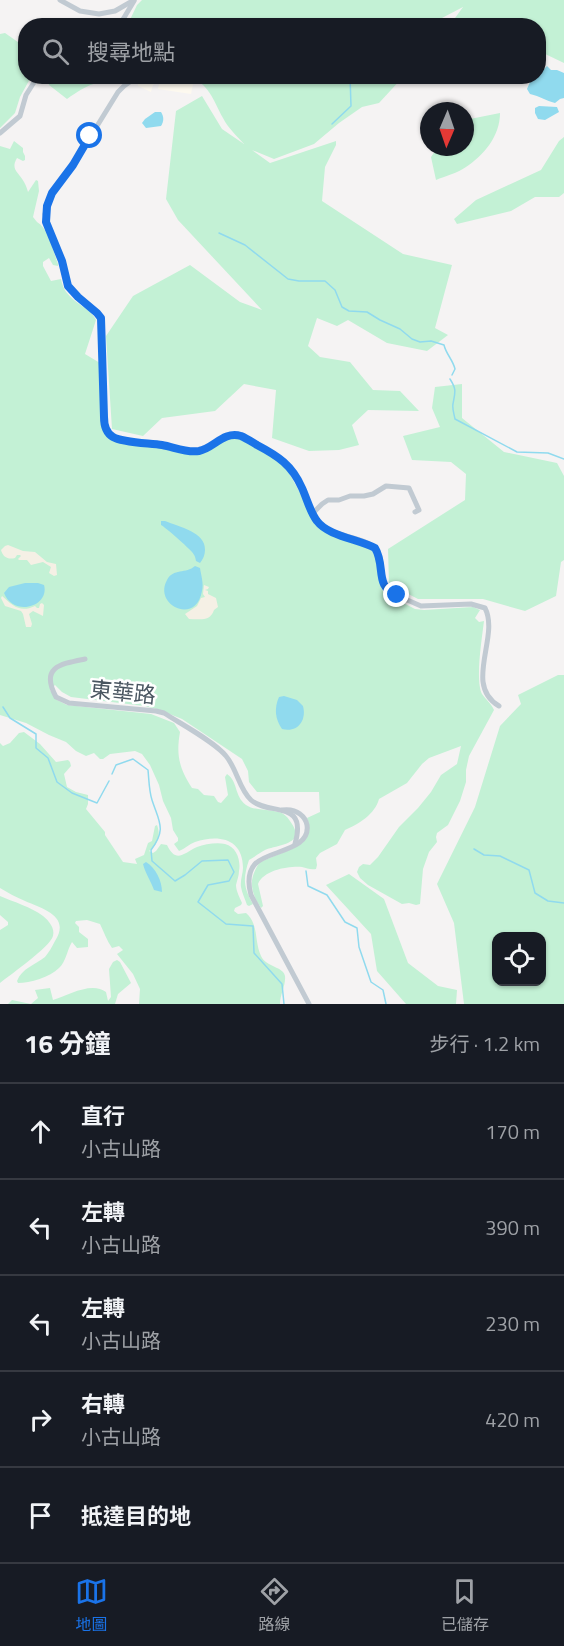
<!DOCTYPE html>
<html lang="zh-TW">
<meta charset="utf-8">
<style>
:root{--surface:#171b24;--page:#20242c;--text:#f1f3f6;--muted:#9ea1a6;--line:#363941;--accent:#1a73e8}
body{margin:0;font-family:"Titillium Web","Noto Sans TC",sans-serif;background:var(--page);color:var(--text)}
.controls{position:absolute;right:18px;bottom:18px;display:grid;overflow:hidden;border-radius:12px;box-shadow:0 2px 4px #0004}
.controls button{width:54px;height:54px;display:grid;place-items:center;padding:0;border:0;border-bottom:2px solid var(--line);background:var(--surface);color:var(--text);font:30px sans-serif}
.compass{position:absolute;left:420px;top:102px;width:54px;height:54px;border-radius:50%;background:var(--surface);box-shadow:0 2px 4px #0004;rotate:182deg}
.stop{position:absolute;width:18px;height:18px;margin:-14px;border:4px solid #1a73e8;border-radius:50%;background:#fff}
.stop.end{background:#1a73e8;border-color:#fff;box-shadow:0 2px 6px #0008}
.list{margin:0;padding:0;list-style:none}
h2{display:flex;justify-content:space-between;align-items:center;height:78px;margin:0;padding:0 24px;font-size:26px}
h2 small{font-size:20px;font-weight:400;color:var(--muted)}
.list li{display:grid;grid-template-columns:39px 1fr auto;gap:18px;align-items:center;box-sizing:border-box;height:96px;padding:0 24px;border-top:2px solid var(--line)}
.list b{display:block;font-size:22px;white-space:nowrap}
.list p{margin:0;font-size:20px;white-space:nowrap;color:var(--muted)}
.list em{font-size:20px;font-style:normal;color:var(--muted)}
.icon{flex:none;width:33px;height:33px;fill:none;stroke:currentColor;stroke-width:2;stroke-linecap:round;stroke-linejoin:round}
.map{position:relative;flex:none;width:564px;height:1004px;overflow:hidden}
.search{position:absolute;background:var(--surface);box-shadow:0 2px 4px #0004;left:18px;right:18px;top:18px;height:66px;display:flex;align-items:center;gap:15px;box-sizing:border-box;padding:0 21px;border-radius:24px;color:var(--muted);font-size:22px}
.sheet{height:558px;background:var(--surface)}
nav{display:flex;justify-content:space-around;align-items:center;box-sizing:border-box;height:84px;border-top:2px solid var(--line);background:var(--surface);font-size:16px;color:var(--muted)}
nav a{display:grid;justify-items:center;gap:3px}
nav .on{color:var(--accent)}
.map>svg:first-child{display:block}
.commercial{fill:#fdf9ef}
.green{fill:#c3f1d5;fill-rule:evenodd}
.sand{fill:#f5f0e5}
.water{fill:#90daee}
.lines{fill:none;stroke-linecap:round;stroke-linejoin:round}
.stream{stroke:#90daee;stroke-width:1.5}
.minor{stroke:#c1cad2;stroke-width:5}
.route{stroke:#1a73e8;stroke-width:8}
.labels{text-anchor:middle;stroke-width:5;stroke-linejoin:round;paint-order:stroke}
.street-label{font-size:22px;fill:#4a5661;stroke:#fff}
</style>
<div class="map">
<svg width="564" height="1004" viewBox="0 0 564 1004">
<rect width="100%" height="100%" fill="#f5f3f3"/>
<path class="commercial" d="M138 77H179L194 80 191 94 158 89 159 84 163 82 162 79 153 85 151 92 138 86Z"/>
<g class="green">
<path d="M142 0H564V63L541 52 539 53 538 26 450 25 463 7 442 18 439 25 127 26 137 5Z"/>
<path d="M5 33 25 47 26 76 31 77 20 97 15 113 0 128V34Z"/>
<path d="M47 77V76L123 77C98 81 88 84 67 99L49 85Z"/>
<path d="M187 77H403L379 103 362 107 339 123 314 144 274 159 252 150 270 163 336 141V145L325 167 322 201 403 254 452 265 435 328 448 335 427 351 387 343 348 320 337 326 317 318 308 346 320 357 350 362 373 390 400 391 419 411 368 410 352 425 359 445 339 450 309 451 272 438 276 390 244 384 215 411 162 418 143 436 112 429 106 336 133 296 190 265 240 302 262 310 178 220 166 199 176 111 202 96 222 129 244 144C237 136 228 128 223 118 213 100 209 82 187 77Z"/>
<path d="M500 113C500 136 484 155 466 167 458 173 445 176 436 180L431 157 438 147H465V120Z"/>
<path d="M564 137V193L559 197H535L511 211 457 224 454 219 476 200 541 170 559 141Z"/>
<path d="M14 141 23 148V152L25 156V160L23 161 17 158C10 170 19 172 24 182 26 185 27 189 28 192L36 180 38 181 39 191 33 217 37 222C49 229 53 251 58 264V266L53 265 49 258 43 262V266L51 281 61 279C62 284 64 290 67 293 75 304 90 308 96 320L85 354 100 363 108 435 198 453C213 449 225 435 242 439L273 457 283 465 289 473 304 500 311 507 319 521 330 529 364 542 376 552 378 559 381 587 384 593 415 609 424 610 473 607 480 610 475 618 479 622 484 621C482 638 475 680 482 694 486 700 491 703 494 710L469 756 466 770V782L460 801 448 825 437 833 436 837 437 842 429 852 423 869 420 904 416 905 409 903 402 904 368 885 360 878 357 872 359 867 363 864 370 865 378 857 399 827 418 808 431 792 441 775 457 764 461 746 429 758 422 764 407 783 379 799C375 814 359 824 345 830L337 844 320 853 316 858 317 865 316 869C310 870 307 868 302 867 288 866 264 870 258 884L263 906 261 908C250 891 248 879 260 862L294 848 308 835 309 824 307 818 320 812 319 792H257L249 782 248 771 242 759 182 719 157 709 144 706 71 697 62 692 55 685 50 690 57 700 67 705 151 714 174 723 180 732C176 755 179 768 192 788L198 789 204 795 214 796 218 802 221 803 228 795 225 777 227 774C238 781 234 796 246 805 255 811 268 809 278 812 285 813 288 818 292 824 306 845 276 845 265 850 260 853 254 857 249 860 243 878 243 887 253 904L249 906 247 905C245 899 242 893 241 887 240 880 243 874 243 868 243 838 218 834 195 842 189 844 185 849 179 851L174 844 178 841V838L173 830 171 818 163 801 159 785 150 765 142 754 135 751 110 754 103 759H100L94 753 86 756 76 751 66 742 49 735 26 723 0 715V146L10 149Z"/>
<path d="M462 384V418L504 452 557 463 564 476V560L561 562 556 596 525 611 483 599H418L389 584 388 549 465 500 466 474 451 462 412 460 403 436 440 427 432 408 435 387Z"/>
<path d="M558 675H564V1004H464L454 923 437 884 475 807 500 726 521 704 518 695ZM496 936H542V981H496Z"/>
<path d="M24 732 40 744 56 762 68 760 70 762 71 766 64 774 67 787 76 792 88 795V804L86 809 105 832V835L123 862 137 864 135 859 144 855 148 843 152 841 155 826 157 825C161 836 158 844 149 851L153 853 156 851 161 844 167 845C176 864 184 853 197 847 205 844 217 842 225 844 237 847 241 861 239 871 239 876 237 880 236 885 236 891 240 898 242 903L241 905 235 908 234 911 238 914 246 913C259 924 254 941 261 956 266 967 284 967 285 976 286 985 280 995 280 1004H139L140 989 133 974 117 954 123 950 119 946 112 948C107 941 104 932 100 924L87 920 76 921 75 923 79 927V932L88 939V947L77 948 72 942C67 950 66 962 59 968 50 977 30 983 18 983L17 981C22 968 35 965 45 957 49 952 52 947 55 941 71 916 43 909 25 901 16 897 8 893 0 888V743L3 746 10 743 19 733Z"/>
<path d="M349 874 384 899 408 963 438 986 457 990 456 1004H406L377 971 371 934 326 885Z"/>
<path d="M0 896C14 902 31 907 43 916 49 921 55 928 53 936 50 947 11 974 0 983V930L8 925V922L0 915Z"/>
<path d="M117 960 120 962 131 983 118 994 115 1004H8L12 1000 31 1004 38 998 35 990 50 988 53 1000C68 995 92 981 106 992L108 1001 111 997 109 969 113 962Z"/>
</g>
<g class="sand">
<path d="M8 545 23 551 35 552 47 562 56 564 57 575 54 576 49 573 51 567 43 562 31 565 27 560H19L18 559 21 556 20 555H17L15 558C8 560 3 557 1 550L5 546Z"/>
<path d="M204 585 209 587 208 589 205 590 208 591V594L216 598 218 607 214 610C210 622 200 619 189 619L185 614 197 606 201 598 205 597 203 594Z"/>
<path d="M2 596C13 606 20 613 35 606L37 608H39L40 604 42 603 44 605 43 616 33 611 29 614 32 624 31 627H26L23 614 21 611 5 606 1 598Z"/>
</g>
<g class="water">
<path d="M547 66 551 70H557L564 73V98L560 99 555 103C546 101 540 96 530 94L527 89 530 82 536 77 538 76 539 74Z"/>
<path d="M539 106 557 107 559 112 545 120 538 119 535 113V108Z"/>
<path d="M155 112H161C164 117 164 121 161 126L146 128 142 123 145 119Z"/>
<path d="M161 521H165C179 527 206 532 205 550 205 555 203 559 200 563L196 561C195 556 195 556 192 552 189 548 165 527 161 525Z"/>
<path d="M195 566 200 568C201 575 204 584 202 591 196 626 153 605 167 580 173 568 186 574 195 566Z"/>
<path d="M25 583H38L44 585C50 606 14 618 4 593L9 587Z"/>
<path d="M284 696 297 700 303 706C307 721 297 733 282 729 275 719 274 708 279 697Z"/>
<path d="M146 862C156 868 162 881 162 892L154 890C151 881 145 873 143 864Z"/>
</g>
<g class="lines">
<g class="stream">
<path d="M332 124 351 106 350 76"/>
<path d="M219 233 245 245 288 279 299 281H325L335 290 342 307 349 311 367 312 380 320 400 329 412 339 420 342 431 341 444 345C446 354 453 360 455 369L452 375"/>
<path d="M450 379C457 390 455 392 453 404 452 408 454 414 455 419L517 452 548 453 564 459"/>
<path d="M3 707 10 718 36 734V748L48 758 57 782 72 793 97 803 109 781"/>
<path d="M112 774 116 765 133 759 148 770C149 780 149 791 152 800 159 822 167 829 151 850L152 861 175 881 185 875 202 861 228 860 234 872 229 881 208 885 198 902 226 924 253 926 254 953 282 984 284 1004"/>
<path d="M474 849 484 855 500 856 529 870 535 893 548 901 564 903"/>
<path d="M306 871 308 886 327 895 345 922 357 928 359 947 371 982 383 990 386 1004"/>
</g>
<g class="minor">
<path d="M60 0 80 11 99 14 115 11 134 0"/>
<path d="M119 26 134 1"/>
<path d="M134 76V79L124 86 118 92 73 165 52 193 45 214 48 230 62 261 68 286 78 297 97 313 101 318 104 417C104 424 106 433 113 437 122 443 150 443 162 445 174 447 186 453 198 451 213 449 223 431 240 436 245 438 251 442 256 444 279 457 293 466 304 491 308 501 311 515 319 523 332 537 368 537 377 550 385 563 377 581 389 592L421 606 471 604 485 608C500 637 463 685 499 706"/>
<path d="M0 133 20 116 26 95 38 76"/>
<path d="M313 513 322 504 328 500H339L350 496H364L373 494 386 486 409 488 419 510 415 512"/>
<path d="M85 659C60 664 40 667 56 697L69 703 156 711 164 713C181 724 215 742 226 756 237 769 239 789 251 800 269 816 308 799 295 844"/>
<path d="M282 810C289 809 295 810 300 814 304 817 306 820 307 825 311 851 268 850 255 864 247 873 248 884 251 895L309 1004"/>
</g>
</g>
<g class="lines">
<path class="route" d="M90 136 73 165 52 193 47 206 46 222 62 261 68 286 78 297 97 313 101 318 104 417C104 424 106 433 113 437 123 443 150 443 162 445 174 447 186 453 199 451 214 448 223 431 241 436 246 438 252 442 257 445 278 456 292 465 302 488 307 499 310 512 317 521 328 536 358 539 375 548 386 566 374 587 397 595"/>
</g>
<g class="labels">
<g class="street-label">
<text transform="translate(123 692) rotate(6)" y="8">東華路</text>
</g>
</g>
</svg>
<div class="controls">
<button><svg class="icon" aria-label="locate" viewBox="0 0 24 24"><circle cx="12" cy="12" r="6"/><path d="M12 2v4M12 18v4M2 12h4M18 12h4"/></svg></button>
</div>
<svg class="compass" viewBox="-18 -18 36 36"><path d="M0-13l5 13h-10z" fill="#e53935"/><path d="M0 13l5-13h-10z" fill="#9ea1a6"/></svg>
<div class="stop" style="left:90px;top:136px"></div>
<div class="stop end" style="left:397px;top:595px"></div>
<div class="search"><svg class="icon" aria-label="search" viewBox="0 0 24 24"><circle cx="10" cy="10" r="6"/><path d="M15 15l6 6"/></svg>搜尋地點</div>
</div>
<section class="sheet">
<h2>16 分鐘<small>步行 · 1.2 km</small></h2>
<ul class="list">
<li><svg class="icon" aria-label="ahead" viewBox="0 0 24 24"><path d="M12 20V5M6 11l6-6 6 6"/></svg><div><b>直行</b><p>小古山路</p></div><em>170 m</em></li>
<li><svg class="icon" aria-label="left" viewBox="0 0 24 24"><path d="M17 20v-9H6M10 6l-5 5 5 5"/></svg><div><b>左轉</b><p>小古山路</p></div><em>390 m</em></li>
<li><svg class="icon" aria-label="left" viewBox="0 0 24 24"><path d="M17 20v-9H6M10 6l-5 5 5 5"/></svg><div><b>左轉</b><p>小古山路</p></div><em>230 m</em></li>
<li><svg class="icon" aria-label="right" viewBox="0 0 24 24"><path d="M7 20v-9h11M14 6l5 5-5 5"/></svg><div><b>右轉</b><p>小古山路</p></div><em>420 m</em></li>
<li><svg class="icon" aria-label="arrive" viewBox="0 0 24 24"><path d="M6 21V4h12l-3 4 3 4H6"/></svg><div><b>抵達目的地</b></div></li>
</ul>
</section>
<nav>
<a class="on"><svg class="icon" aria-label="map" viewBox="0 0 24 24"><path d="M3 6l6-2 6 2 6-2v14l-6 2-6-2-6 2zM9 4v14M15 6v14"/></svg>地圖</a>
<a><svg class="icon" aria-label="directions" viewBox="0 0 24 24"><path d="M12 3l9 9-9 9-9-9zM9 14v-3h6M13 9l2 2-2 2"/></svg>路線</a>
<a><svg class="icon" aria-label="saved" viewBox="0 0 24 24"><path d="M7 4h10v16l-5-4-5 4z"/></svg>已儲存</a>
</nav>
